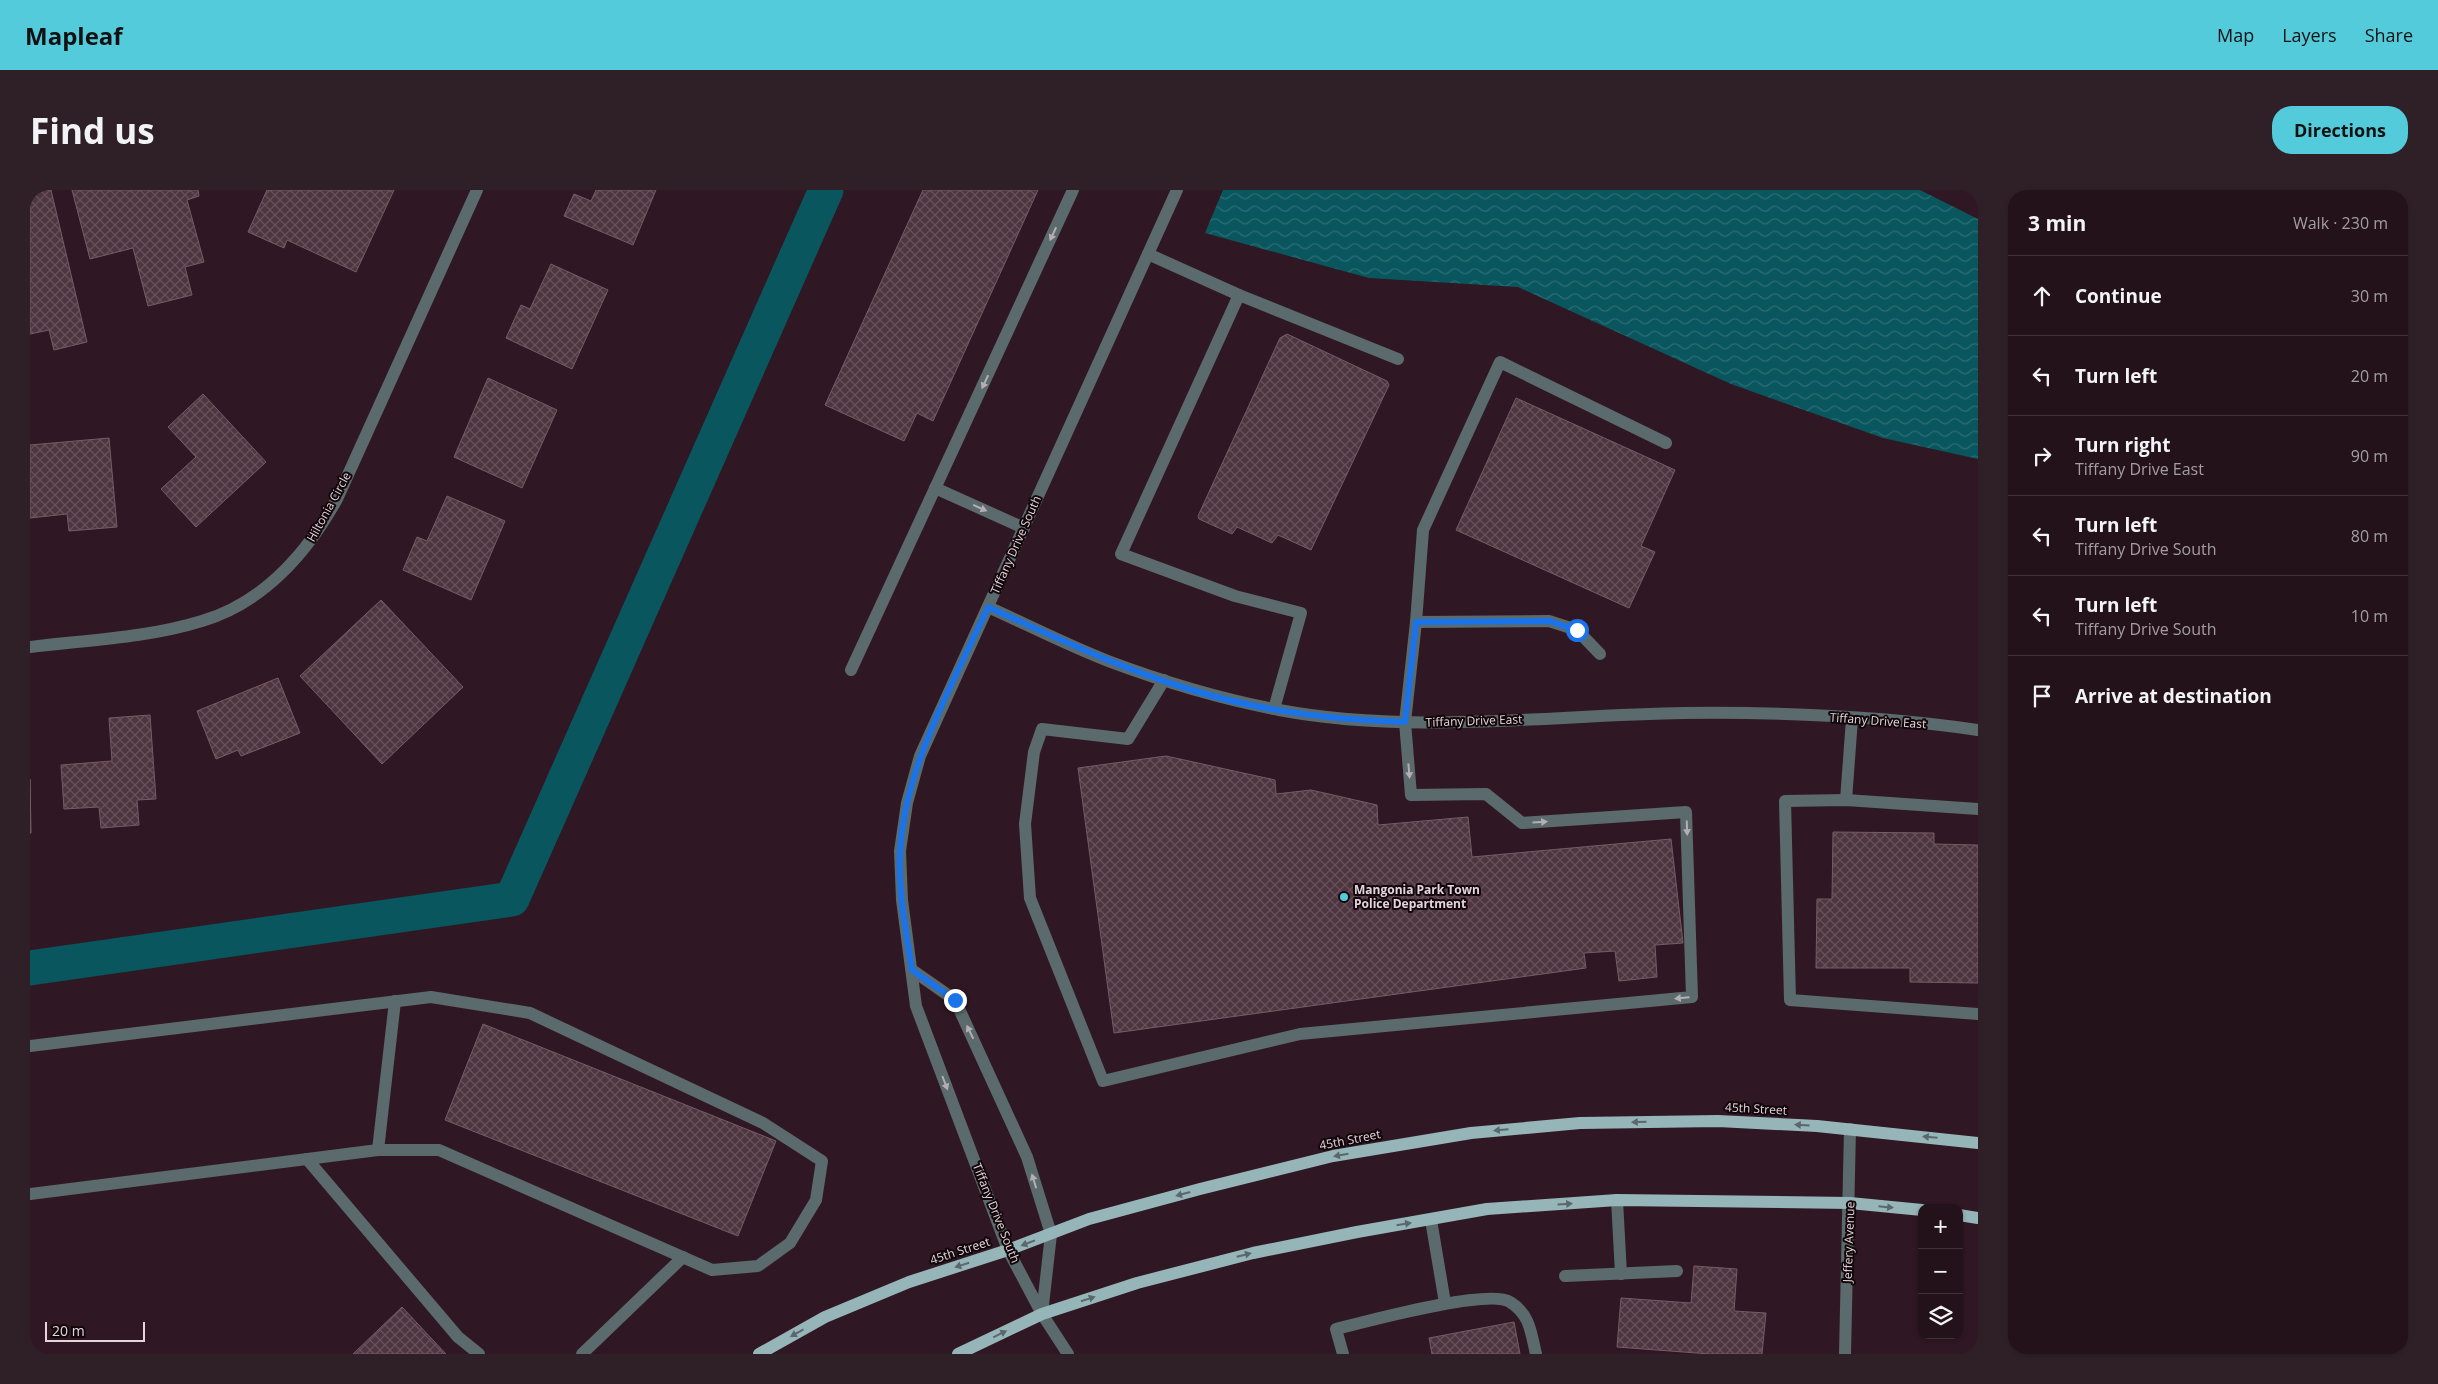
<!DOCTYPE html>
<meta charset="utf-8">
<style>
:root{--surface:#23121a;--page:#2f2027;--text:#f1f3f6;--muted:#a39ea2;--line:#403239;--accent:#53cbda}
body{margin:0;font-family:"Open Sans",sans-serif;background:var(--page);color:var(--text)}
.controls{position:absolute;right:15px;bottom:15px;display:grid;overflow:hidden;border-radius:10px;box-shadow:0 1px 4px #0004}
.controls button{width:45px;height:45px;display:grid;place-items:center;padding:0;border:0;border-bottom:1px solid var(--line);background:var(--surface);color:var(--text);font:25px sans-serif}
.scale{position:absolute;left:15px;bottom:12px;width:100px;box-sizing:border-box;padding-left:5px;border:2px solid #e5d4db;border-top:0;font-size:14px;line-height:18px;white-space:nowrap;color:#e5d4db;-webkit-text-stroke:4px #11070b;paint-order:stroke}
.stop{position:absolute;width:15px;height:15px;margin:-11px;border:4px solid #1a73e8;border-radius:50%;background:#fff}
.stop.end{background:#1a73e8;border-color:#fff;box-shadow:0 1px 5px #0008}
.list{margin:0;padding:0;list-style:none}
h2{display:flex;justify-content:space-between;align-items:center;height:65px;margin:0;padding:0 20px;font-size:21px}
h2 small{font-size:16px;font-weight:400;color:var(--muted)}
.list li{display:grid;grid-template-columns:32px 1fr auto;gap:15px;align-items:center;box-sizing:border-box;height:80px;padding:0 20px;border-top:1px solid var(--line)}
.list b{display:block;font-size:19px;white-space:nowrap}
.list p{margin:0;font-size:16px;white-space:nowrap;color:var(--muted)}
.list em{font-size:16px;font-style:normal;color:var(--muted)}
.icon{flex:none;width:28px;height:28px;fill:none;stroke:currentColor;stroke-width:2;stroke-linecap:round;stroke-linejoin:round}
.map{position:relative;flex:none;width:1948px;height:1164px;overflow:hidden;border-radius:20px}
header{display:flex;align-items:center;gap:30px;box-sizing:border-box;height:70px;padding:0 25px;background:var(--accent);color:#111}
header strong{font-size:24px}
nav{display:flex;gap:28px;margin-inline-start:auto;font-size:18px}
.intro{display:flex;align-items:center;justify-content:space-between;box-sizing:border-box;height:120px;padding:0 30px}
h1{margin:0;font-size:35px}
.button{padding:12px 22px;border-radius:20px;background:var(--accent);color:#111;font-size:18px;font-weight:700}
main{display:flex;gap:30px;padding:0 30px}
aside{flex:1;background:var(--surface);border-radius:20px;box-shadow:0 1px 4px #0004}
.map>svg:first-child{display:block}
.water{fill:url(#water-waves)}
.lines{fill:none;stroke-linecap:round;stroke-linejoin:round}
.canal{stroke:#09565e;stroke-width:35}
.building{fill:url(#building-cross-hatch);stroke:#775b67}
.minor{stroke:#5b6a6c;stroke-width:12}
.major{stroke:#96b5b9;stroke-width:12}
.oneway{fill:#b5afb4}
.oneway2{fill:#5a676b}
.route{stroke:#1a73e8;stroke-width:6}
.poi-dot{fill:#53cbda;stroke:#11070b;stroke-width:2}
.labels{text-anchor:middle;stroke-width:4;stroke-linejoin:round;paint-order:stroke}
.street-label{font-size:12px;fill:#e5d4db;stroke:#11070b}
.poi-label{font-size:12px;font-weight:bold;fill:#e5d4db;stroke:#11070b;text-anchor:start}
</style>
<header>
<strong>Mapleaf</strong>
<nav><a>Map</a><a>Layers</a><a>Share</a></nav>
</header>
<div class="intro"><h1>Find us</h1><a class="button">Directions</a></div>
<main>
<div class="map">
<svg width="1948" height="1164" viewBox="0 0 1948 1164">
<defs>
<pattern id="water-waves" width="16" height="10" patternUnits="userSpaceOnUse" patternTransform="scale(1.25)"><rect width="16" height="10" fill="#09565e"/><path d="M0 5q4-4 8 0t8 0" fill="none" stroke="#2d6d74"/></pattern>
<pattern id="building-cross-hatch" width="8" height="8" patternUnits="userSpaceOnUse" patternTransform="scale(1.25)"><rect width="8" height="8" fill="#4e3540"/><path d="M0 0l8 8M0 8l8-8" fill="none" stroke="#67515b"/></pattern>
</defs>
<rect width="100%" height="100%" fill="#2f1823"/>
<path class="water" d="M1193 0H1890L1948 29V269L1853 248 1701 194 1488 97 1339 88 1175 43Z"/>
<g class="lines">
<path class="canal" d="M0 778 482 709 796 0"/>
</g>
<g class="building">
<path d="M0 0H21L57 152 24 160 19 140 0 144Z"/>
<path d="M42 0H168L169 6 157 10 174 72 155 77 162 105 118 116 103 58 60 69Z"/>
<path d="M237 0H364L326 82 257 50 254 58 218 42Z"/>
<path d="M566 0H626L603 55 534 26 544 4 561 11Z"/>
<path d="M893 0H1008L903 231 887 223 874 251 795 215Z"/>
<path d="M521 74 578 100 542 179 476 148 491 115 500 119Z"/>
<path d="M1257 144 1357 191 1359 195 1281 360 1248 345 1242 353 1207 337 1202 344 1169 329 1168 326 1250 148Z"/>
<path d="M458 188 527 220 492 298 424 267Z"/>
<path d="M173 204 236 272 166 337 131 299 166 267 138 237Z"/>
<path d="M1486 208 1645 280 1611 356 1625 362 1599 418 1426 340Z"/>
<path d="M79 248 87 337 39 341 37 324 0 328V255Z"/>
<path d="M417 306 475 331 441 410 373 380 387 347 397 351Z"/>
<path d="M351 410 433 497 352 574 270 486Z"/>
<path d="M248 488 270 543 211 566 208 560 186 569 167 521Z"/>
<path d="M120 525 126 609 107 610 109 635 71 638 69 617 34 619 31 575 82 571 79 528Z"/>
<path d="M1136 566 1245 590 1246 604 1281 600 1347 615 1348 635 1438 627 1442 667 1641 649 1653 753 1625 755 1627 787 1589 791 1585 761 1554 763 1556 778 1084 843 1048 578Z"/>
<path d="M0 589 1 643H0Z"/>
<path d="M1803 642 1904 643V654L1948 655V793L1880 792V778H1786L1787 709H1802Z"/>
<path d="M453 834 746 951 708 1046 415 930Z"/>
<path d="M1664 1076 1707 1079 1704 1121 1736 1123 1732 1164H1680L1587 1157 1591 1108 1661 1113Z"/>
<path d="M372 1117 416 1164H323Z"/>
<path d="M1484 1132 1490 1164H1402L1399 1148Z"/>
</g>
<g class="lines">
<g class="minor">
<path d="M1118 64 1209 105"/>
<path d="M905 298 994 338"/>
<path d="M958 417C998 435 1037 455 1078 471 1134 492 1191 509 1249 520 1383 545 1519 525 1654 523 1750 522 1853 526 1948 540"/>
<path d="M1386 432 1393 340 1470 172 1636 253"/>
<path d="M0 457C57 450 117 448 172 431 233 413 277 363 307 309L447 0"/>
<path d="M821 480 1043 0"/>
<path d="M1134 490 1098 549 1012 539 1004 562 995 634 1000 708 1073 891 1270 844 1662 807 1656 622 1492 633 1456 604 1381 605 1375 532 1386 432 1519 431 1547 440 1570 464"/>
<path d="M1244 519 1271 423 1205 406 1091 364 1209 105 1368 169"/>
<path d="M1816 610 1822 529"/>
<path d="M1948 619 1816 610 1755 611 1760 810 1948 824"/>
<path d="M882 780 925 810 997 967 1021 1044 1012 1124"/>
<path d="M0 856 401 807 500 823 733 933 792 971 786 1010 760 1053 728 1076 682 1080 409 960H348L0 1004"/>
<path d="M348 960 365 811"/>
<path d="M277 969 428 1147 449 1164"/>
<path d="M1587 1010 1591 1084"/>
<path d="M1401 1030 1415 1113"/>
<path d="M1535 1086 1647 1081"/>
<path d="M552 1164 653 1067"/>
<path d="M1038 1164 1012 1124 978 1060 886 816 872 710 870 661 877 613 890 566 1147 0"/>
<path d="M1313 1164 1306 1139C1335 1132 1458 1098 1480 1112 1500 1124 1501 1143 1506 1164"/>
<path d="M1815 1164 1820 939"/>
</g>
<g class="major">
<path d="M1929 1025 1948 1028"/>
<path d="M729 1164 795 1127 879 1092 978 1060 1059 1029 1170 999 1303 966 1441 943 1550 933 1688 931 1787 936 1948 953"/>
<path d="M928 1164 1012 1124 1107 1093 1223 1063 1327 1042 1457 1019 1587 1010 1820 1013 1892 1020"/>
</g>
</g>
<defs><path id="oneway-solid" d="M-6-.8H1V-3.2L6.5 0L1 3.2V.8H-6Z" transform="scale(1.25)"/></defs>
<g class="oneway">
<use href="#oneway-solid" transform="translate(1023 44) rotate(115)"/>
<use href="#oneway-solid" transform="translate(955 192) rotate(115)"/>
<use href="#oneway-solid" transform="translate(950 318) rotate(24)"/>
<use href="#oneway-solid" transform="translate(1379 581) rotate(85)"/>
<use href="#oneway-solid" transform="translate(1510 632) rotate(-4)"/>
<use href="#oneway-solid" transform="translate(1657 638) rotate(88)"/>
<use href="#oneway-solid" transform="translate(1652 808) rotate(175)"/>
<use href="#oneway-solid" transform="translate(940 842) rotate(-116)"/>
<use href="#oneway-solid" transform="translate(915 893) rotate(69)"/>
<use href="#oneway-solid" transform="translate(1004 991) rotate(-107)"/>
</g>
<g class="oneway2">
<use href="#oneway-solid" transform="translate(1609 932) rotate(179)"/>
<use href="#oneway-solid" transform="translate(1772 935) rotate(-177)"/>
<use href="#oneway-solid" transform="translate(1471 940) rotate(175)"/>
<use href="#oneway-solid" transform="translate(1900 947) rotate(-175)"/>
<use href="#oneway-solid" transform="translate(1311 965) rotate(170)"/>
<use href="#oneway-solid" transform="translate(1153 1004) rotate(165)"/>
<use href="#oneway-solid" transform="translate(1535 1014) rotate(-4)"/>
<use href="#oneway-solid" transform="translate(1856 1017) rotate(6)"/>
<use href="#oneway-solid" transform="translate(1374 1034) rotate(-9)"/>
<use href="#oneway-solid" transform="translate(998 1053) rotate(159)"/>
<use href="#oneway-solid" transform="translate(1214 1065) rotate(-14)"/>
<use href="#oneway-solid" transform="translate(932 1075) rotate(162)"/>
<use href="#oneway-solid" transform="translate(1058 1109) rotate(-18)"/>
<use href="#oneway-solid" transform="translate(767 1143) rotate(151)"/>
<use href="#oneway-solid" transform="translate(970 1144) rotate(-26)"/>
</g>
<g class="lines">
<path class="route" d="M925 810 882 780C876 741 868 702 870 663 874 577 923 494 958 417 1025 447 1091 479 1162 500 1230 521 1304 530 1375 532L1386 432 1519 431 1547 440"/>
</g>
<circle class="poi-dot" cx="1314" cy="707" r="5"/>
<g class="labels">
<g class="street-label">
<text transform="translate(299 317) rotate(-61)" y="4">Hiltonia Circle</text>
<text transform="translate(986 355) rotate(-66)" y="4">Tiffany Drive South</text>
<text transform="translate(1444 531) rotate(-2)" y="4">Tiffany Drive East</text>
<text transform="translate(1848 531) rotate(4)" y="4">Tiffany Drive East</text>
<text transform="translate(1726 919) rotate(3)" y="4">45th Street</text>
<text transform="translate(1320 950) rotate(-11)" y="4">45th Street</text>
<text transform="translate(966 1023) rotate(68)" y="4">Tiffany Drive South</text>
<text transform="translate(1819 1052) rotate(-88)" y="4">Jeffery Avenue</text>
<text transform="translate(930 1061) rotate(-18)" y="4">45th Street</text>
</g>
<g class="poi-label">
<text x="1324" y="704">Mangonia Park Town<tspan x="1324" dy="14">Police Department</tspan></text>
</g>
</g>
</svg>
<div class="controls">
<button>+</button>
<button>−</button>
<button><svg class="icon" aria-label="layers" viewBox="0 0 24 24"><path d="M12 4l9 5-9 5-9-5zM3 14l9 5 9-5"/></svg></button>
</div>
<div class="scale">20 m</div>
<div class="stop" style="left:1547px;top:440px"></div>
<div class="stop end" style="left:925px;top:810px"></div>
</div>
<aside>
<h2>3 min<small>Walk · 230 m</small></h2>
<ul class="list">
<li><svg class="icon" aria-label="ahead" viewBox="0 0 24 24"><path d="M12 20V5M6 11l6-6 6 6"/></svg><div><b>Continue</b></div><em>30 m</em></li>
<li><svg class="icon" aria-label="left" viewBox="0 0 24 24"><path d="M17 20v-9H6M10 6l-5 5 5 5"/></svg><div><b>Turn left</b></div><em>20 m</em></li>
<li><svg class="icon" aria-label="right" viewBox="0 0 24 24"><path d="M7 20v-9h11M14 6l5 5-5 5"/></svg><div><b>Turn right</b><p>Tiffany Drive East</p></div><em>90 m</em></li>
<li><svg class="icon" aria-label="left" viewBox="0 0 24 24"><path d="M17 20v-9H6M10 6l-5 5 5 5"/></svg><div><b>Turn left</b><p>Tiffany Drive South</p></div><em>80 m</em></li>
<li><svg class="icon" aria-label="left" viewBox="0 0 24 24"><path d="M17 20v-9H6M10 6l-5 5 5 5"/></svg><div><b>Turn left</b><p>Tiffany Drive South</p></div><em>10 m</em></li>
<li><svg class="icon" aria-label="arrive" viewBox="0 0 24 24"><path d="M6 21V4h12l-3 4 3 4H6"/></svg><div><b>Arrive at destination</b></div></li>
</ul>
</aside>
</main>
